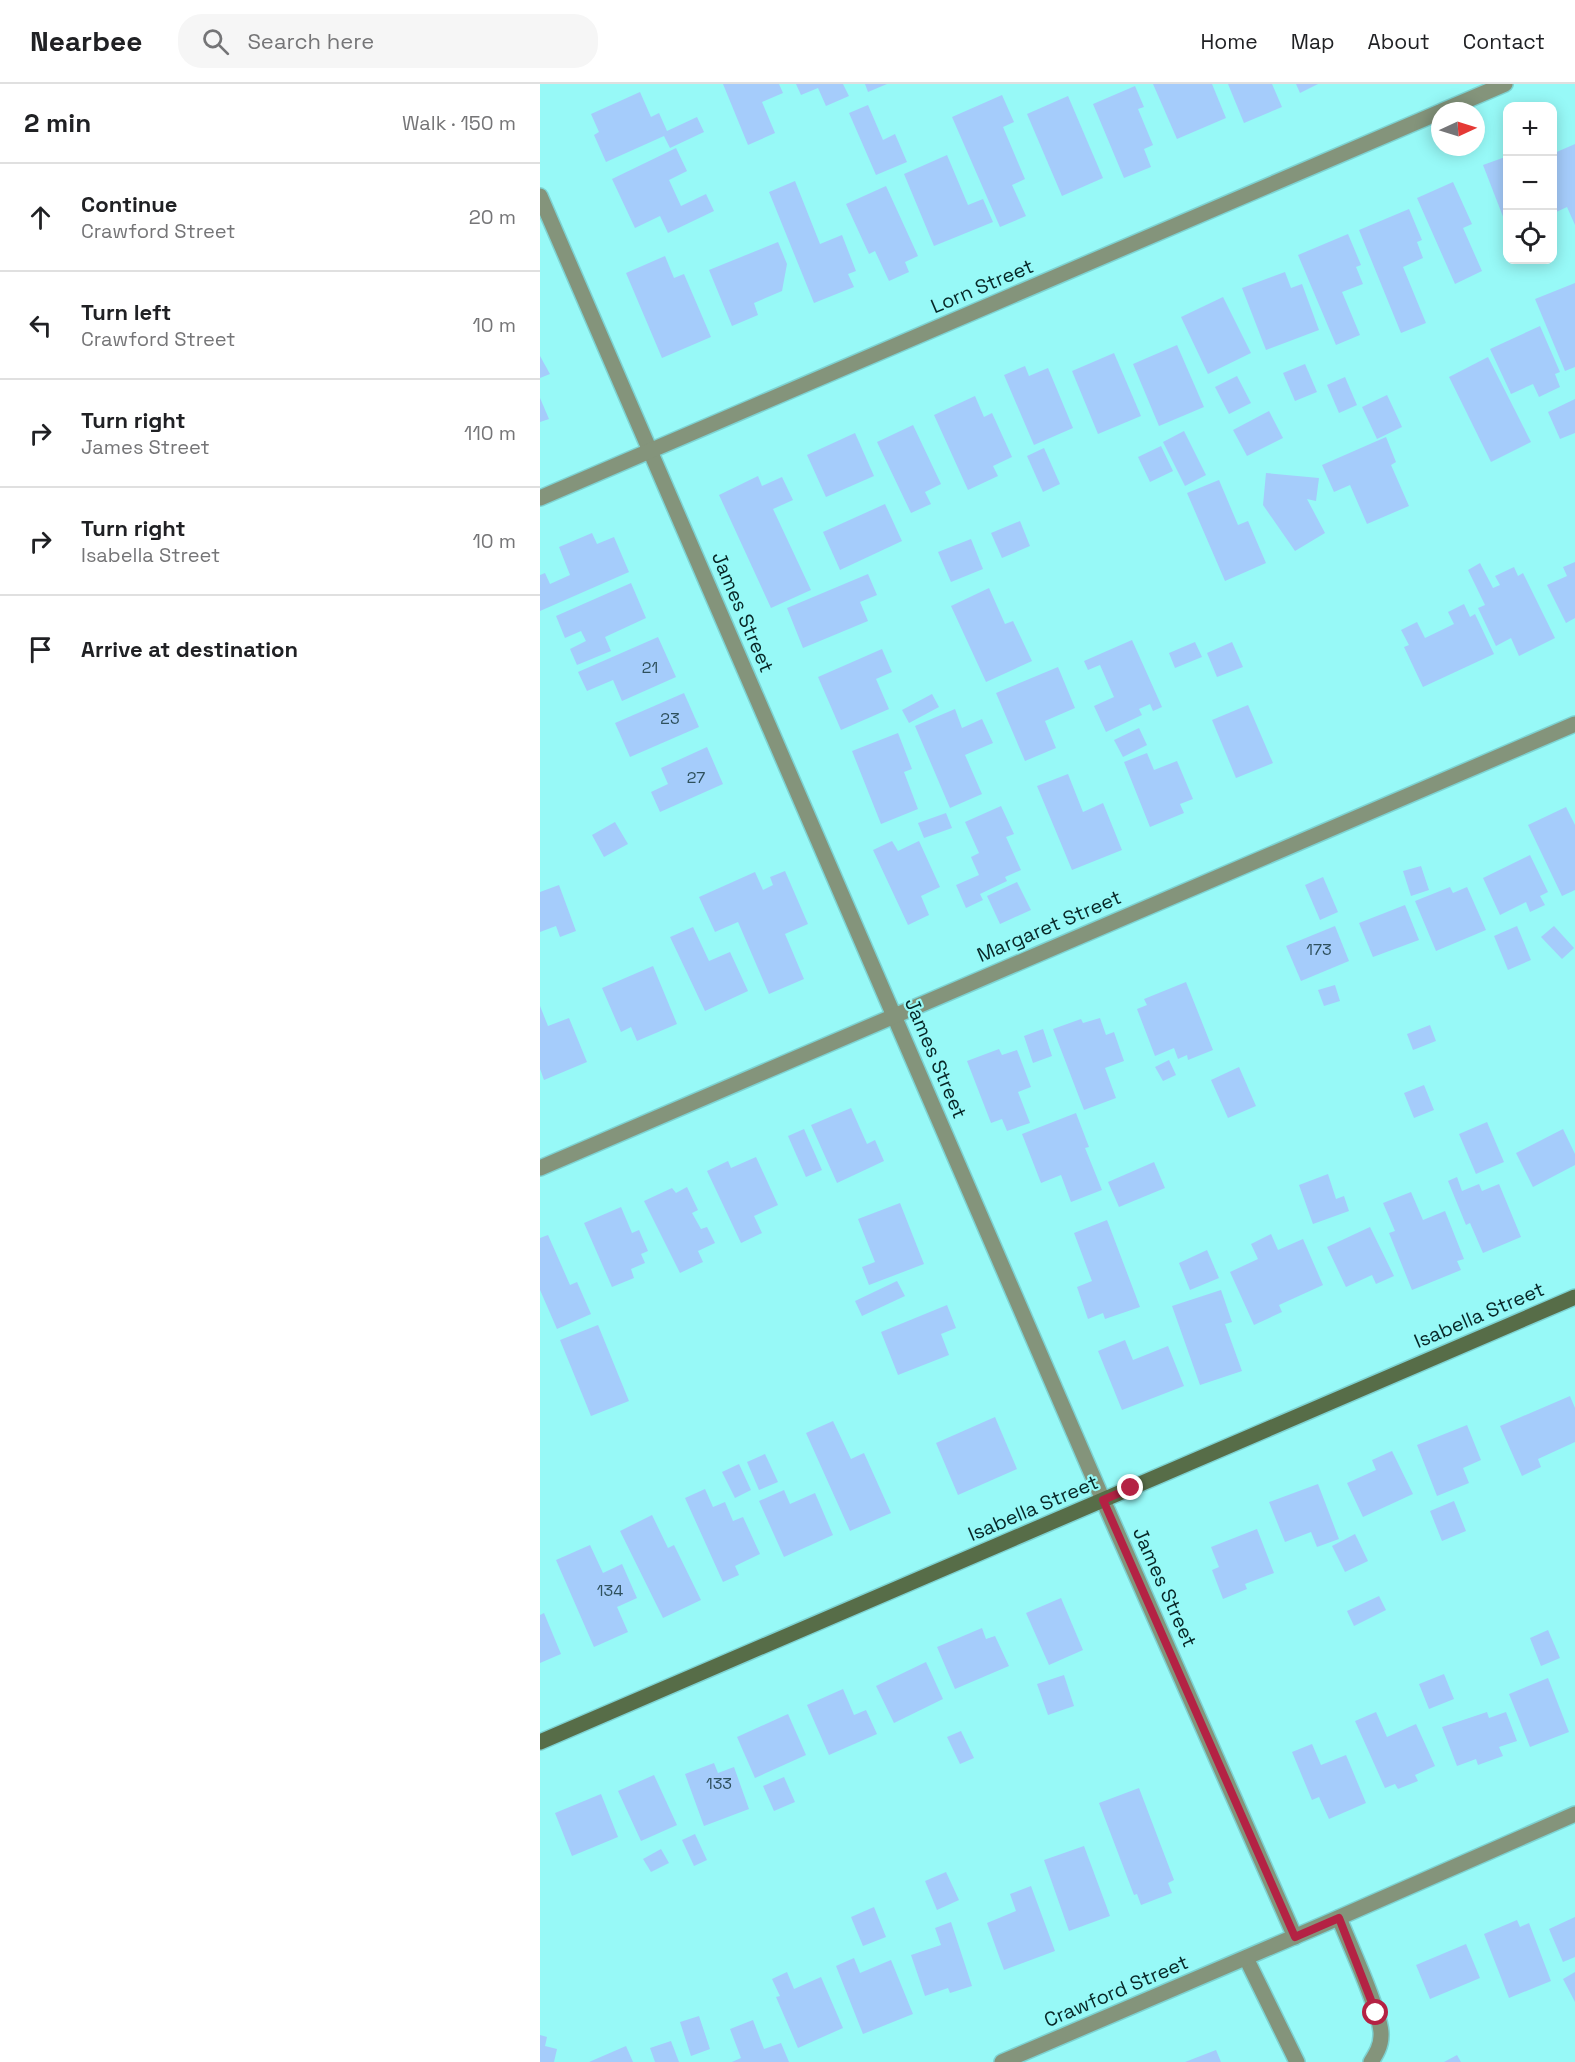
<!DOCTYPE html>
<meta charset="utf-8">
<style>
:root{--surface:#fff;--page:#f6f6f6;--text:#202124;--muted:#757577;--line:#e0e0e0}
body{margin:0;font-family:"Space Grotesk",sans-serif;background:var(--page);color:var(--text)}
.controls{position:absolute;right:18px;top:18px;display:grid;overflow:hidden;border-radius:12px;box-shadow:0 3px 15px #0003}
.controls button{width:54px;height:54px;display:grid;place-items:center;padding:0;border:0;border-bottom:2px solid var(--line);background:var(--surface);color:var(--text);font:30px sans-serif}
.compass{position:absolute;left:891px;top:18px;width:54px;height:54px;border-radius:50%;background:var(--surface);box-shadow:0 3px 15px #0003;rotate:86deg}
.stop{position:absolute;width:18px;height:18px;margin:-14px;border:4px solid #b42244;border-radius:50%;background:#fff}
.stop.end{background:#b42244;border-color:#fff;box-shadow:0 2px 6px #0008}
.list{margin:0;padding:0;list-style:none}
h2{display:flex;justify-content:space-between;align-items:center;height:78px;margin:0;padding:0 24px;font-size:26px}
h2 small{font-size:20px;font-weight:400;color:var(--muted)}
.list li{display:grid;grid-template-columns:39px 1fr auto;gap:18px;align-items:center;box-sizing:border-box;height:108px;padding:0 24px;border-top:2px solid var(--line)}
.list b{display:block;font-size:22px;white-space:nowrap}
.list p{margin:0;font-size:20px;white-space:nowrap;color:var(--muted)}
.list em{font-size:20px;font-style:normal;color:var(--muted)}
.icon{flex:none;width:33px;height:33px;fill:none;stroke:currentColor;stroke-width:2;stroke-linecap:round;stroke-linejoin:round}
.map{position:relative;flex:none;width:1035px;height:1978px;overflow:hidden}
header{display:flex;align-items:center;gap:36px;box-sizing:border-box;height:84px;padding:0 30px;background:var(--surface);border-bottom:2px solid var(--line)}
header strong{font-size:28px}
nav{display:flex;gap:33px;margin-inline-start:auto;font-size:21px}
.search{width:420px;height:54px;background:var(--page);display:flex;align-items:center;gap:15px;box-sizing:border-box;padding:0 21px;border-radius:24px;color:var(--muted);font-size:22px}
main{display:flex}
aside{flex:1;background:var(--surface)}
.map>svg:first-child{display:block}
.building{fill:#a5ccfb}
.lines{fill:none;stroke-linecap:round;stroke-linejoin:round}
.street-casing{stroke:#7dd3d2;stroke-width:18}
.secondary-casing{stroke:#7dd3d2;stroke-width:18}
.street{stroke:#84947b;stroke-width:15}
.secondary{stroke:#576d48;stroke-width:15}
.route{stroke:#b42244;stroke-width:8}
.labels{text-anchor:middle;stroke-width:4.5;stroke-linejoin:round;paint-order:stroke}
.number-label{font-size:16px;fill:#2e505c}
.street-label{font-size:20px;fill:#072727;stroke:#97f9f7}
</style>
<header>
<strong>Nearbee</strong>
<div class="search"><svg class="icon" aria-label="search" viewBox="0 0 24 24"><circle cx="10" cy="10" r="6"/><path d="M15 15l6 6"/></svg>Search here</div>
<nav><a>Home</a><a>Map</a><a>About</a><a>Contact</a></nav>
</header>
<main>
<aside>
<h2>2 min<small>Walk · 150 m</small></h2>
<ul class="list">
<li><svg class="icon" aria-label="ahead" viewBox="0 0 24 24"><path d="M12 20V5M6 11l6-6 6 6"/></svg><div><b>Continue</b><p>Crawford Street</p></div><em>20 m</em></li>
<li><svg class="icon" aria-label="left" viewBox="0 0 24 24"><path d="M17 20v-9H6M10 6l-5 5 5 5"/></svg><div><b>Turn left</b><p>Crawford Street</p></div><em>10 m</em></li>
<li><svg class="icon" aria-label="right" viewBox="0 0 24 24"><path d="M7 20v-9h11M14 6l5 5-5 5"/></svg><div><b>Turn right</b><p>James Street</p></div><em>110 m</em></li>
<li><svg class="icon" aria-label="right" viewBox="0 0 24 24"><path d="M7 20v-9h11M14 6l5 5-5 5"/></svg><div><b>Turn right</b><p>Isabella Street</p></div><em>10 m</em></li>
<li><svg class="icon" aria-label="arrive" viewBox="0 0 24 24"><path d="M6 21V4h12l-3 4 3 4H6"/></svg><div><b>Arrive at destination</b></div></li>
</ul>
</aside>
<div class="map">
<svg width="1035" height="1978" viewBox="0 0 1035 1978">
<rect width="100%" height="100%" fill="#97f9f7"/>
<g class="building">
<path d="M183 0H239L243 9 222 18 235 49 208 61Z"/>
<path d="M256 0H303L309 12 286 22 278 4 261 11Z"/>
<path d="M325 0H347L328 8Z"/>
<path d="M613 0H672L686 34 637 55Z"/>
<path d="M688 0H732L742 23 704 39Z"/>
<path d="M756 0H778L760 9Z"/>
<path d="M595 2 604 23 598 25 613 61 604 65 611 83 584 94 553 20Z"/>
<path d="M100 8 111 33 119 29 127 47 157 33 164 48 130 64 124 52 66 78 54 51 59 48 51 30Z"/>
<path d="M462 11 474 38 463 43 485 95 472 101 486 132 460 143 412 33Z"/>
<path d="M528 12 563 94 522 112 487 30Z"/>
<path d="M328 21 343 56 355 50 367 78 336 91 309 29Z"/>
<path d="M1035 60V141L1027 123 1012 130V102L1016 101 1012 93V70Z"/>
<path d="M136 64 147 87 129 96 141 122 166 110 174 127 128 149 120 132 95 144 72 95Z"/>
<path d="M407 71 428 121 443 115 453 138 394 162 364 90Z"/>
<path d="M968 72V143H967L943 81Z"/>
<path d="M255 97 280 160 302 151 316 187 308 190 314 203 274 219 229 108Z"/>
<path d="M913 98 932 140 923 144 942 187 915 200 877 114Z"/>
<path d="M346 102 378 172 365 178 369 188 349 197 335 167 329 170 306 120Z"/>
<path d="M869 125 882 156 877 158 883 174 863 183 886 239 861 249 819 146Z"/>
<path d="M808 150 821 181 816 183 823 200 802 208 820 251 796 261 758 171Z"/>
<path d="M238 158 247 180 242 207 214 219 218 231 192 242 169 186Z"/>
<path d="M125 172 134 194 144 190 171 253 122 274 86 189Z"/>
<path d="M745 188 751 204 762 200 779 246 726 266 702 204Z"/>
<path d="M1035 199V283L1025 287 995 215Z"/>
<path d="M683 213 711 269 668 290 641 233Z"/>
<path d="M1000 242 1020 288 1015 290 1020 303 999 313 993 300 971 310 950 265Z"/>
<path d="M637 261 664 323 619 342 593 280Z"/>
<path d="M574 269 601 332 558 350 532 287Z"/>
<path d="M0 272 10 290 0 294Z"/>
<path d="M948 273 991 358 951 378 909 293Z"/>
<path d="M765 280 777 308 755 317 743 289Z"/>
<path d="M485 282 489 292 508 284 533 344 494 361 464 291Z"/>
<path d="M697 292 711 319 689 330 675 303Z"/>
<path d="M805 293 817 321 799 329 787 301Z"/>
<path d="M847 311 862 343 837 355 822 323Z"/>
<path d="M435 312 444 333 452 329 472 373 453 382 458 392 428 406 394 331Z"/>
<path d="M0 314 9 335 0 338Z"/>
<path d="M1035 315V349L1020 355 1008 328Z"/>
<path d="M729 327 743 354 707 372 693 346Z"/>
<path d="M373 341 401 400 385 408 391 420 371 429 337 358Z"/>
<path d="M644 347 666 391 645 402 623 358Z"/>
<path d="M315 349 334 392 286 413 267 371Z"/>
<path d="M846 353 856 378 851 381 869 422 827 440 810 401 794 408 782 381Z"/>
<path d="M621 362 633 387 610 398 598 373Z"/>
<path d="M504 364 520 400 503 408 487 372Z"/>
<path d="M726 389 779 394 776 417 767 415 785 449 755 467 723 421Z"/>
<path d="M218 392 222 402 242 393 253 416 233 425 271 506 231 524 179 411Z"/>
<path d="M679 396 698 441 708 437 726 479 685 497 647 409Z"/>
<path d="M345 420 362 457 300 486 283 448Z"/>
<path d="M480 437 490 462 462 474 451 449Z"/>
<path d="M52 449 57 460 74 453 89 488 0 527V491L5 489 10 500 30 491 19 463Z"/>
<path d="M431 455 443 485 411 498 398 468Z"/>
<path d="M1035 478V534L1026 539 1007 501 1027 492 1023 483Z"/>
<path d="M940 479 953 504 960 501 955 492 974 483 978 492 983 489 1015 554 979 572 971 554 956 562 938 524 945 521 928 486Z"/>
<path d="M328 490 337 511 320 518 328 537 263 564 247 524Z"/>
<path d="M91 499 106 534 65 553 71 567 37 581 30 565 46 557 41 547 25 554 16 532Z"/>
<path d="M449 504 465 540 473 537 492 577 446 598 411 522Z"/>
<path d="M924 520 930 533 935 530 954 570 883 603 864 563 869 561 861 546 877 538 885 554 914 540 908 528Z"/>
<path d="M118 553 136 593 82 617 73 596 47 607 38 588Z"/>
<path d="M592 556 622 623 613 627 610 620 599 625 602 631 566 648 554 622 574 613 560 581 548 586 544 577Z"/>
<path d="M655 558 662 573 635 584 629 569Z"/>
<path d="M692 558 703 583 677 593 667 569Z"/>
<path d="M342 565 352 588 336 595 349 625 301 646 278 593Z"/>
<path d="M518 583 535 624 505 637 516 664 485 677 456 609Z"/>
<path d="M144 609 159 643 90 673 75 639Z"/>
<path d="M392 610 399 623 369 639 362 626Z"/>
<path d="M708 621 733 679 696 694 672 636Z"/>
<path d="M415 625 422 644 442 635 453 659 425 671 442 710 410 724 375 642Z"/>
<path d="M599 644 607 661 583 673 574 656Z"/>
<path d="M358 649 372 685 364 688 378 725 341 740 312 667Z"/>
<path d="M167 663 183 700 120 728 111 708 128 700 121 684Z"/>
<path d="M607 669 614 686 637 677 653 715 640 720 644 729 610 743 584 678Z"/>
<path d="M528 690 543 728 563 719 582 766 532 786 497 702Z"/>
<path d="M461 722 474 750 466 753 481 786 465 793 467 797 440 810 443 816 426 824 416 801 439 791 431 773 439 769 425 738Z"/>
<path d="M1026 723 1035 741V806L1022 812 988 741Z"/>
<path d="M406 729 412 744 384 754 378 739Z"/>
<path d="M75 738 88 760 64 773 52 751Z"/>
<path d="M352 757 358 767 379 757 400 803 381 812 389 831 368 841 333 766Z"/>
<path d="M990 771 1008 808 1000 812 1005 821 990 828 986 818 960 831 943 794Z"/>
<path d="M881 782 889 806 871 812 863 787Z"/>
<path d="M245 787 268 840 245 850 264 895 229 910 198 838 175 848 159 813 215 788 223 806 233 801 230 793Z"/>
<path d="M783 793 798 828 780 836 765 801Z"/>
<path d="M477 798 491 826 460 840 447 812Z"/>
<path d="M19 801 36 847 20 853 16 842 0 848V808Z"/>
<path d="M910 803 913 809 927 803 946 846 896 867 875 817Z"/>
<path d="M865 821 879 856 833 873 819 839Z"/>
<path d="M795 842 809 877 761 897 746 862Z"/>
<path d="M977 842 991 876 968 886 954 852Z"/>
<path d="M1014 842 1034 864 1022 875 1001 853Z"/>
<path d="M153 843 169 877 190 868 208 907 165 927 130 853Z"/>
<path d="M113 882 137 940 97 957 91 943 81 948 62 904Z"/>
<path d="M646 898 673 966 648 976 647 971 638 975 634 964 615 972 597 925 607 921 604 915Z"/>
<path d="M795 901 800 917 784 922 778 906Z"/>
<path d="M0 922 8 942 29 934 47 978 4 996 0 985Z"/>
<path d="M560 934 566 951 574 948 584 977 565 984 576 1014 544 1026 513 945 541 935 543 939Z"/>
<path d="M890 941 896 957 873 966 867 950Z"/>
<path d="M503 945 512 972 493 979 484 952Z"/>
<path d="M459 965 462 971 477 966 491 1003 478 1008 490 1039 467 1047 462 1035 451 1039 427 977Z"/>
<path d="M629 976 636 991 623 997 615 983Z"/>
<path d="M699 983 716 1022 688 1034 671 996Z"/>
<path d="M884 1001 894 1026 874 1034 864 1009Z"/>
<path d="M311 1024 327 1060 335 1056 344 1077 297 1099 271 1041Z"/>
<path d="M536 1029 549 1063 545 1064 562 1106 531 1118 521 1091 501 1099 482 1050Z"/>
<path d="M947 1038 964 1078 936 1090 919 1050Z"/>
<path d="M264 1045 282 1086 266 1093 248 1052Z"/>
<path d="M1023 1045 1035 1070V1081L993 1103 976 1069Z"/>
<path d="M216 1073 238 1121 214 1132 222 1149 201 1159 167 1087 188 1077 191 1084Z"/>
<path d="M614 1078 625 1104 579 1123 568 1098Z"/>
<path d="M788 1090 796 1115 804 1112 809 1127 773 1140 759 1101Z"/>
<path d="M917 1093 922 1107 939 1100 942 1107 959 1100 981 1153 943 1169 930 1139 926 1141 908 1097Z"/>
<path d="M147 1103 158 1126 152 1129 161 1145 167 1143 175 1159 158 1167 163 1178 140 1189 104 1117 132 1104 136 1109Z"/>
<path d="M871 1108 883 1136 905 1127 924 1175 917 1177 921 1186 872 1206 849 1149 855 1147 843 1119Z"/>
<path d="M360 1119 384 1180 329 1201 322 1183 335 1178 318 1135Z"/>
<path d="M81 1123 92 1149 99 1146 108 1167 101 1170 105 1179 91 1185 94 1194 72 1203 44 1139Z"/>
<path d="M567 1136 600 1223 565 1235 563 1229 548 1235 537 1203 552 1197 534 1149Z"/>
<path d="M830 1143 854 1192 836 1200 832 1191 806 1203 787 1163Z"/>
<path d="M731 1150 738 1166 763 1155 783 1201 739 1221 742 1228 714 1241 690 1188 718 1175 711 1160Z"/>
<path d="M8 1151 30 1201 37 1198 51 1230 17 1245 0 1206V1154Z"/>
<path d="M667 1166 679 1194 650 1206 639 1179Z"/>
<path d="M357 1197 365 1212 322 1232 315 1217Z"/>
<path d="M681 1206 692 1238 685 1240 702 1287 660 1301 632 1222Z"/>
<path d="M407 1221 416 1244 401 1250 409 1271 358 1291 341 1248Z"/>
<path d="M58 1241 89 1317 51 1332 20 1256Z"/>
<path d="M585 1256 593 1276 628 1262 644 1302 582 1326 558 1267Z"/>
<path d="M1030 1312 1035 1324V1358L998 1375 1001 1383 982 1392 960 1342Z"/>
<path d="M455 1333 477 1385 418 1411 396 1359Z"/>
<path d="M293 1337 311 1375 324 1369 351 1429 310 1447 266 1349Z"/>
<path d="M927 1341 941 1376 923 1384 929 1399 897 1412 877 1361Z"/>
<path d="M852 1367 873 1410 823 1433 807 1399 836 1386 832 1376Z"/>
<path d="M225 1370 238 1398 219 1406 207 1378Z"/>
<path d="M199 1380 211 1406 195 1414 182 1388Z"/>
<path d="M778 1400 799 1455 777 1463 771 1448 745 1458 729 1418Z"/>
<path d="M165 1405 173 1423 185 1418 193 1437 203 1433 220 1470 195 1482 199 1491 183 1498 145 1414Z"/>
<path d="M244 1406 250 1420 275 1409 293 1451 244 1473 219 1417Z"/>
<path d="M914 1417 926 1447 902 1457 890 1427Z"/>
<path d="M112 1431 128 1464 134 1461 161 1516 123 1534 80 1447Z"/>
<path d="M717 1445 734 1489 705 1500 707 1505 683 1515 672 1486 679 1483 671 1463Z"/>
<path d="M815 1450 828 1477 805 1488 792 1462Z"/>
<path d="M50 1461 63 1489 82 1480 97 1514 77 1523 88 1548 54 1563 16 1476Z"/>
<path d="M839 1512 846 1526 814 1542 807 1527Z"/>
<path d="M521 1514 543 1566 509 1581 486 1529Z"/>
<path d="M4 1529 21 1570 0 1579V1531Z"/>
<path d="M442 1544 446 1555 455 1552 469 1582 415 1605 397 1563Z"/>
<path d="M1008 1546 1020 1574 1001 1582 990 1554Z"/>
<path d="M386 1578 403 1615 354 1639 336 1602Z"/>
<path d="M904 1590 914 1615 889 1625 879 1600Z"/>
<path d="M524 1591 534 1622 508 1631 497 1600Z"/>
<path d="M1008 1594 1029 1648 990 1663 969 1610Z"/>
<path d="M303 1605 314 1631 326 1626 337 1650 289 1671 267 1621Z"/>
<path d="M836 1628 847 1653 876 1640 895 1682 875 1691 878 1697 858 1705 855 1700 845 1704 815 1637Z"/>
<path d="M947 1628 949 1634 966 1628 977 1657 959 1663 963 1672 938 1681 936 1675 917 1682 902 1643Z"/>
<path d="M248 1630 266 1671 215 1694 197 1653Z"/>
<path d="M421 1647 434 1674 420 1680 407 1653Z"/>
<path d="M772 1660 781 1681 806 1671 826 1719 789 1735 779 1713 772 1716 752 1668Z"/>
<path d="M174 1679 178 1689 194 1683 209 1725 164 1742 145 1690Z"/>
<path d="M114 1691 137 1741 101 1757 78 1707Z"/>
<path d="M244 1693 255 1718 234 1727 223 1702Z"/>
<path d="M599 1704 634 1796 628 1799 632 1809 601 1821 597 1810 594 1811 559 1719Z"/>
<path d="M61 1710 78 1753 32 1772 15 1729Z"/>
<path d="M155 1750 167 1776 154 1782 142 1756Z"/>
<path d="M544 1762 570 1832 529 1847 504 1776Z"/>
<path d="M121 1765 129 1779 111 1788 103 1775Z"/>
<path d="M406 1788 419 1816 397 1826 385 1797Z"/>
<path d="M491 1802 515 1867 464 1886 447 1839 476 1827 470 1810Z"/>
<path d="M334 1823 346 1853 323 1862 311 1833Z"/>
<path d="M1035 1833V1873L1023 1878 1009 1845Z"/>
<path d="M977 1836 980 1843 989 1839 1011 1897 969 1914 944 1850Z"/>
<path d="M411 1838 432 1902 410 1909 408 1904 385 1912 371 1871 401 1861 395 1844Z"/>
<path d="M926 1860 940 1894 890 1915 876 1881Z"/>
<path d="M314 1874 320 1889 351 1876 373 1930 323 1950 296 1882Z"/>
<path d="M247 1888 254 1905 281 1893 303 1944 258 1964 236 1913 240 1912 232 1895Z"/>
<path d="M1035 1888V1918L1023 1895Z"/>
<path d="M159 1932 170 1965 151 1972 140 1938Z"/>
<path d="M213 1936 224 1965 241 1959 249 1978H192L201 1974 190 1945Z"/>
<path d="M0 1951 7 1953 5 1962 17 1965 14 1978H0Z"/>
<path d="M131 1957 139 1978H115L110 1964Z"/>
<path d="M86 1962 93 1978H49Z"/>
<path d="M676 1966 681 1978H645Z"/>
<path d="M917 1971 921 1978H904Z"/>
</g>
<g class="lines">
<g class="street-casing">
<g id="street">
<path d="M902 27 965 0"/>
<path d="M0 112 563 1416 755 1853"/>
<path d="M0 414 900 28"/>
<path d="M0 1084 1035 640"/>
<path d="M799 1834C808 1857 843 1932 841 1952 841 1962 836 1970 831 1978"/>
<path d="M706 1874 757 1978"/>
<path d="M462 1978 782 1841 1035 1730"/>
</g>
</g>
<g class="secondary-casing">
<path id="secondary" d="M0 1658 1035 1213"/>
</g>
<use href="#street" class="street"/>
<use href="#secondary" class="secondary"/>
</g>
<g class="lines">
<path class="route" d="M591 1404 563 1416 755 1853 799 1834 836 1929"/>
</g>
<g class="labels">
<g class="number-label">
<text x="110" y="589">21</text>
<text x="130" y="640">23</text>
<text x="156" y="699">27</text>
<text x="779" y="871">173</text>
<text x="70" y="1512">134</text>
<text x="179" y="1705">133</text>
</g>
<g class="street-label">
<text transform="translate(442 202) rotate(-23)" y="7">Lorn Street</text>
<text transform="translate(203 528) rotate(67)" y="7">James Street</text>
<text transform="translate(509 842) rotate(-23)" y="7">Margaret Street</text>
<text transform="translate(396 974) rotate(67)" y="7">James Street</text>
<text transform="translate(939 1231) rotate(-23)" y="7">Isabella Street</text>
<text transform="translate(493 1424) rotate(-23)" y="7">Isabella Street</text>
<text transform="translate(625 1503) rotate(66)" y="7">James Street</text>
<text transform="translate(576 1907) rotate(-23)" y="7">Crawford Street</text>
</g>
</g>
</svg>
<div class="controls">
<button>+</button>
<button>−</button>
<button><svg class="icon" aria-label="locate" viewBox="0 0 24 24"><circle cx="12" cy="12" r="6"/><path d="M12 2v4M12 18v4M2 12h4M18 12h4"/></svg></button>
</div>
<svg class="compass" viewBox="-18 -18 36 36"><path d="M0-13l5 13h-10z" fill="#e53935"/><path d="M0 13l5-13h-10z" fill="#757577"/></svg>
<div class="stop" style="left:836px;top:1929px"></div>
<div class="stop end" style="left:591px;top:1404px"></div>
</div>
</main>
